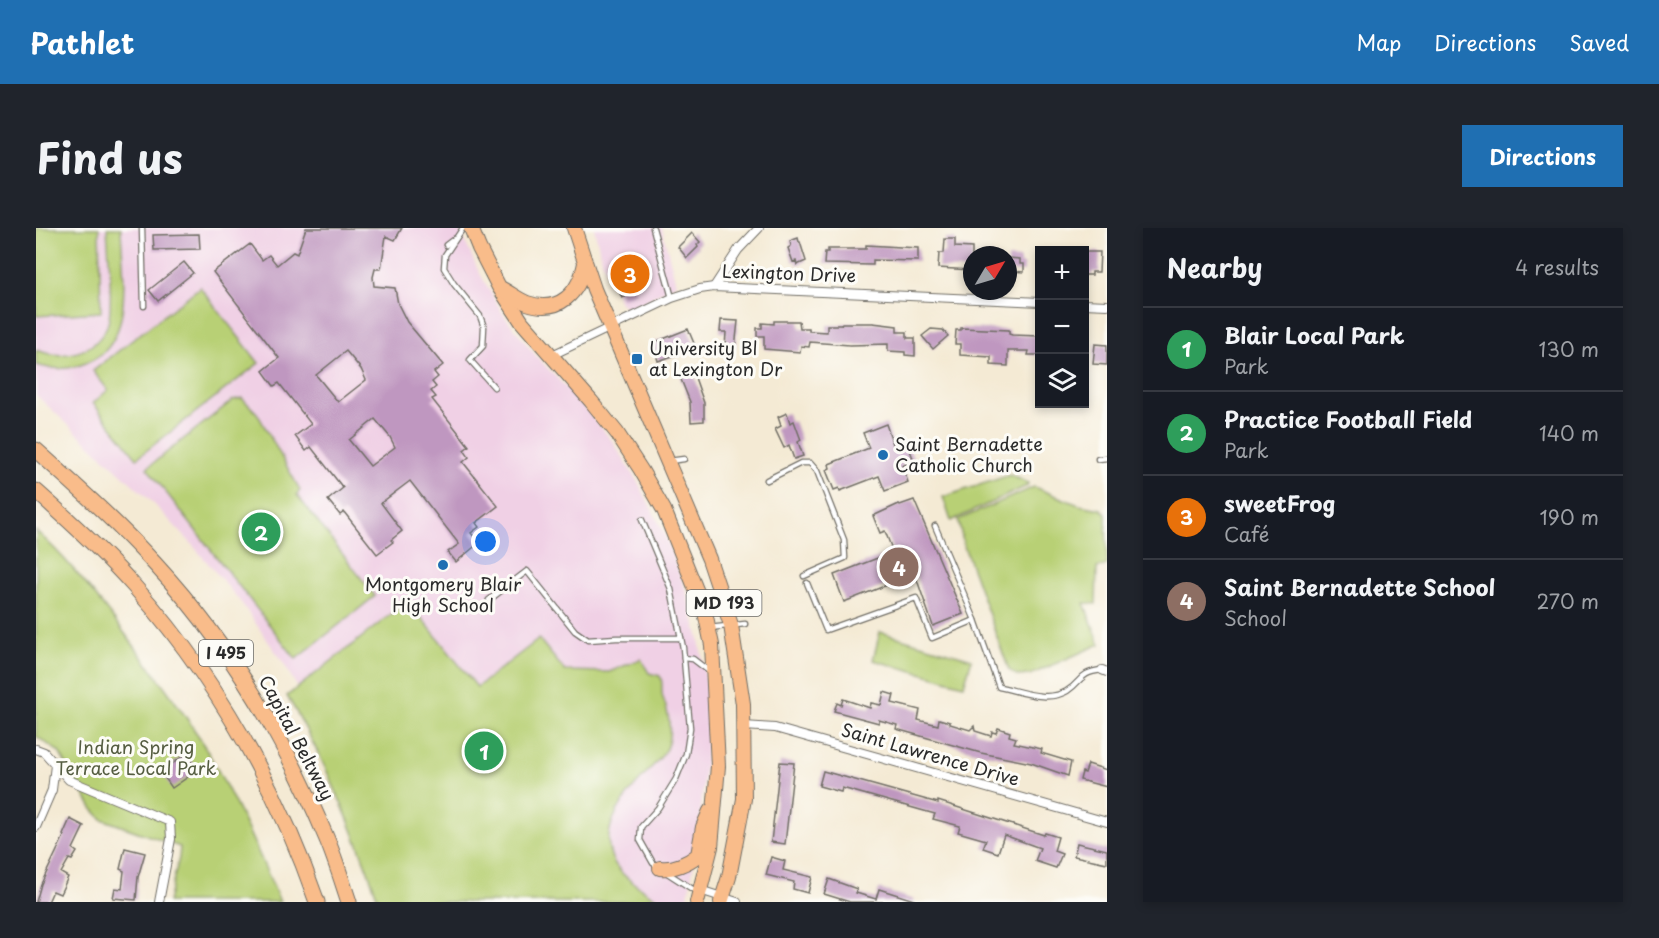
<!DOCTYPE html>
<meta charset="utf-8">
<style>
:root{--surface:#171b24;--page:#20242c;--text:#f1f3f6;--muted:#9ea1a6;--line:#363941;--accent:#1f6fb2}
body{margin:0;font-family:"Playpen Sans",sans-serif;background:var(--page);color:var(--text)}
.controls{position:absolute;right:18px;top:18px;display:grid;overflow:hidden;border-radius:0px;box-shadow:0 3px 9px #0003}
.controls button{width:54px;height:54px;display:grid;place-items:center;padding:0;border:0;border-bottom:2px solid var(--line);background:var(--surface);color:var(--text);font:30px sans-serif}
.compass{position:absolute;left:927px;top:18px;width:54px;height:54px;border-radius:50%;background:var(--surface);box-shadow:0 3px 9px #0003;rotate:52deg}
.you{position:absolute;left:450px;top:314px;width:21px;height:21px;margin:-15px;border:4px solid #fff;border-radius:50%;background:#1a73e8;box-shadow:0 0 0 9px #1a73e833}
.badge{display:grid;place-items:center;width:39px;height:39px;border-radius:50%;background:var(--accent);color:#fff;font-size:20px;font-weight:700}
.pin{position:absolute;translate:-50% -50%;border:3px solid #fff;box-shadow:0 2px 6px #0006}
.list{margin:0;padding:0;list-style:none}
h2{display:flex;justify-content:space-between;align-items:center;height:78px;margin:0;padding:0 24px;font-size:26px}
h2 small{font-size:20px;font-weight:400;color:var(--muted)}
.list li{display:grid;grid-template-columns:39px 1fr auto;gap:18px;align-items:center;box-sizing:border-box;height:84px;padding:0 24px;border-top:2px solid var(--line)}
.list b{display:block;font-size:22px;white-space:nowrap}
.list p{margin:0;font-size:20px;white-space:nowrap;color:var(--muted)}
.list em{font-size:20px;font-style:normal;color:var(--muted)}
.icon{flex:none;width:33px;height:33px;fill:none;stroke:currentColor;stroke-width:2;stroke-linecap:round;stroke-linejoin:round}
.map{position:relative;flex:none;width:1071px;height:674px;overflow:hidden;border-radius:0px}
header{display:flex;align-items:center;gap:36px;box-sizing:border-box;height:84px;padding:0 30px;background:var(--accent);color:#fff}
header strong{font-size:28px}
nav{display:flex;gap:33px;margin-inline-start:auto;font-size:21px}
.intro{display:flex;align-items:center;justify-content:space-between;box-sizing:border-box;height:144px;padding:0 36px}
h1{margin:0;font-size:42px}
.button{padding:15px 27px;border-radius:0px;background:var(--accent);color:#fff;font-size:21px;font-weight:700}
main{display:flex;gap:36px;padding:0 36px}
aside{flex:1;background:var(--surface);border-radius:0px;box-shadow:0 3px 9px #0003}
.map>svg:first-child{display:block}
.built{fill:#f0d0e5}
.green{fill:#b8d075;stroke:#727e50;stroke-width:1.5}
.building{fill:#bf97c0;fill-rule:evenodd}
.lines{fill:none;stroke-linecap:round;stroke-linejoin:round}
.lane-casing{stroke:#716e66;stroke-width:7}
.street-casing{stroke:#716e66;stroke-width:10}
.primary-casing{stroke:#716e66;stroke-width:16}
.highway-casing{stroke:#716e66;stroke-width:17}
.lane{stroke:#fff;stroke-width:4.5}
.street{stroke:#fff;stroke-width:8}
.primary{stroke:#f9bc8a;stroke-width:14}
.highway{stroke:#f9bc8a;stroke-width:15}
.poi-dot{fill:#1f6fb2;stroke:#fdfcf7;stroke-width:2}
.labels{text-anchor:middle;stroke-width:6;stroke-linejoin:round;paint-order:stroke}
.shield{fill:#fdfcf7;stroke:#6a6a68;stroke-width:1.5}
.shield-label{font-size:16px;font-weight:bold;fill:#2b2b2b}
.street-label{font-size:18px;fill:#2b2b2b;stroke:#fdfcf7}
.poi-label{font-size:18px;fill:#2b2b2b;stroke:#fdfcf7;text-anchor:start}
.park-label{font-size:18px;fill:#555d41;stroke:#fdfcf7}
</style>
<header>
<strong>Pathlet</strong>
<nav><a>Map</a><a>Directions</a><a>Saved</a></nav>
</header>
<div class="intro"><h1>Find us</h1><a class="button">Directions</a></div>
<main>
<div class="map">
<svg width="1071" height="674" viewBox="0 0 1071 674">
<rect width="100%" height="100%" fill="#fdfcf7"/>
<filter id="ink" filterUnits="userSpaceOnUse"><feTurbulence type="fractalNoise" baseFrequency=".0167" numOctaves="2"/><feDisplacementMap in="SourceGraphic" scale="12" xChannelSelector="R" yChannelSelector="G"/><feConvolveMatrix kernelMatrix="1 2 1 2 8 2 1 2 1" color-interpolation-filters="sRGB"/></filter>
<filter id="wash" filterUnits="userSpaceOnUse"><feTurbulence type="fractalNoise" baseFrequency=".008" numOctaves="4" result="noise"/><feDisplacementMap in="SourceGraphic" scale="24" xChannelSelector="R" yChannelSelector="G"/><feGaussianBlur stdDeviation="1.35" result="paint"/><feColorMatrix in="noise" values="0 0 0 0 0 0 0 0 0 0 0 0 0 0 0 0 0 1.4 0 .05"/><feComposite in="paint" operator="in"/></filter>
<g filter="url(#wash)">
<rect width="100%" height="100%" fill="#f4ead4"/>
<g class="built">
<path d="M0 0H423L442 42 467 86 500 128 541 171 577 214 603 256 628 305 649 360 663 411 671 458 672 505 662 612 651 674H641L612 667 605 674 279 490 248 436 204 373 154 314 117 275 0 167Z"/>
<path d="M558 0H626L640 56 594 81 584 75 567 36Z"/>
</g>
<g class="green">
<path d="M0 0H63L65 84 0 88Z"/>
<path d="M71 0H85C86 42 101 117 50 135 32 142 18 142 0 137V122C27 132 59 126 71 98 78 82 72 20 71 0Z"/>
<path d="M164 59 223 135 101 230 57 175 72 162 57 143Z"/>
<path d="M206 170 221 185 264 262 261 267 339 368 260 431 111 240 197 172Z"/>
<path d="M974 247 992 255 991 258 915 293 907 269Z"/>
<path d="M998 259 1043 277 1065 281 1070 286 1071 337 1061 340 1060 376 1048 375 1064 416 994 447 982 448 973 442 928 318 922 292Z"/>
<path d="M0 303C32 331 57 365 84 399 110 434 138 469 161 506 194 560 220 617 244 674H132L143 630 144 619 66 591 56 580 23 524 0 508Z"/>
<path d="M372 373 441 459 503 411 529 443 573 444 605 431 613 445 624 448C628 455 624 463 627 470 633 485 637 507 629 523 624 532 614 540 608 548 584 573 556 612 585 644 596 656 613 665 626 674L610 671 607 674H343C318 602 290 533 251 468Z"/>
<path d="M844 404 936 431 928 457 837 432Z"/>
</g>
<g id="blocks">
<g class="building">
<path d="M270 0H366L359 12 350 8 345 41H339L337 49 338 58 359 60 362 76 371 94 407 137 398 144 402 149 396 154 400 159 395 163 400 169 396 171 433 218 428 222 433 229 427 234 462 278 440 295 443 299 435 305 443 315 420 334 412 324 423 316 374 253 345 275 366 303 355 312 357 314 341 326 308 284 304 287 292 272 307 260 275 219 270 223 259 208 275 196 243 155 238 158 227 143 243 130 177 44 214 16 226 32 233 27 241 37 257 24 261 26ZM310 123 325 141 330 152 302 174 280 147ZM339 191 354 209 359 219 334 238 313 212Z"/>
<path d="M656 5 664 14 661 17 662 19 651 30 642 19Z"/>
<path d="M163 6 164 21 118 22 117 7Z"/>
<path d="M762 10 763 14H764L770 33 761 37 760 33 757 34 752 20 755 18 754 13Z"/>
<path d="M909 11H919V19L936 20V42L902 40 903 25H908Z"/>
<path d="M830 17 882 20V33L837 32V37L788 36 789 24H792V21H830Z"/>
<path d="M1048 24H1064L1063 44H1056V47H1048Z"/>
<path d="M972 30 984 31V36H988V44L972 43Z"/>
<path d="M148 34 157 45 122 73 113 62Z"/>
<path d="M597 44 603 57 598 59 600 64 586 70 578 52Z"/>
<path d="M685 92 702 93 699 120H689L690 104H684Z"/>
<path d="M738 93H763L764 100H773V103L791 104V97H805L806 95H837L861 98V104H871V110H879V128L869 127V124L852 123V116L814 117 774 114 773 119 765 118 764 124 728 121V108H721V100H726V95L738 96Z"/>
<path d="M925 100 973 102V106L976 107 1004 108V127H992L993 123H972V138L955 137V129L924 127V116H919L920 102H925Z"/>
<path d="M652 101 660 120 622 133 617 115Z"/>
<path d="M895 101 907 102 912 108 897 121 886 108Z"/>
<path d="M1059 116 1071 117V137L1057 136Z"/>
<path d="M657 144 668 175V193L655 194 654 174 644 149Z"/>
<path d="M751 185 754 195 758 193 765 212 762 214 767 228 758 231 753 217 748 220 739 201 745 198 742 189Z"/>
<path d="M850 196 858 219 871 214 878 233 866 238 872 254 849 263 843 248 804 263 803 260 798 262 790 242 794 240 793 236 833 220 827 205Z"/>
<path d="M878 272 927 386 897 398 879 346 808 374 798 347 857 324 849 303 844 305 837 288 863 276 864 277Z"/>
<path d="M848 464 858 467 856 475 884 482 882 492 902 497 903 491 914 494V496L934 502 938 498 939 503 955 508 956 504 960 505 962 500 974 504 973 508 980 510 978 515 1006 521 1005 525 1035 534 1032 548 995 535 945 525 860 501 861 497 843 492V495L798 483 801 475 805 477 807 471 834 480 835 475 845 477Z"/>
<path d="M150 526 162 542 136 560 125 544Z"/>
<path d="M744 534 758 535 749 616 735 614Z"/>
<path d="M1052 536 1071 542V559L1044 552 1046 544 1049 545Z"/>
<path d="M787 543 902 575V573L1008 607 1009 605 1022 609 1018 623 1026 626 1020 640 999 633 1004 620 968 607 962 625 947 620 950 612 922 604 924 598 897 591 899 586 806 560 805 564 783 558Z"/>
<path d="M34 591 48 598 37 621 41 624 36 632 33 631 25 645 32 649 24 666 17 663 12 674H0L5 656 28 608 27 607Z"/>
<path d="M1041 615 1071 622V635L1038 628Z"/>
<path d="M89 620 109 625 102 649 100 672 77 670 79 660 86 661 88 643 84 641Z"/>
<path d="M735 629 749 633 747 642 776 649 772 665 757 661 758 654 730 647Z"/>
<path d="M793 651 821 661 820 665 840 671 843 661 878 672V674H814L788 666Z"/>
</g>
</g>
</g>
<g filter="url(#ink)">
<use href="#blocks" fill-opacity="0" stroke="#716e66" stroke-width="1.5"/>
<g class="lines">
<g class="lane-casing">
<g id="lane">
<path d="M106 0 108 78"/>
<path d="M427 0 409 27 408 40 418 56 444 88 448 99 447 118 434 132 458 159"/>
<path d="M617 0 636 70"/>
<path d="M410 17 418 11"/>
<path d="M1062 231 1071 230"/>
<path d="M633 233 648 231"/>
<path d="M731 252 765 235H774L781 243 808 312 809 330 768 348"/>
<path d="M606 292 635 361 647 420 654 500 650 526 640 551 622 580 605 599 604 612 617 635 623 639"/>
<path d="M899 298 939 392 963 459C984 463 1011 475 1031 463 1048 452 1042 445 1066 442"/>
<path d="M771 355 790 402 880 370 896 410 939 392"/>
<path d="M453 372 491 343 539 403 552 412 580 410H645"/>
<path d="M673 400 709 396"/>
<path d="M648 430 657 431 674 444"/>
<path d="M630 644 661 664"/>
</g>
</g>
<g class="street-casing">
<g id="street">
<path d="M678 59 702 22 723 0"/>
<path d="M1048 76 1071 77"/>
<path d="M516 127 636 70 664 61 678 59 1004 74"/>
<path d="M1066 442 1071 444"/>
<path d="M708 498 739 500 1071 594"/>
<path d="M0 521 8 524 33 552 134 594 135 611 123 674"/>
<path d="M0 599 16 562 19 537"/>
<path d="M664 662 701 674"/>
</g>
</g>
<g class="primary-casing">
<g id="primary">
<path d="M435 0 443 20 463 59 486 94 555 173 581 205 605 242 628 282 669 384 676 417 682 538 675 619 661 674"/>
<path d="M538 0 558 61 673 331 695 397 707 476 708 571 693 649 685 674"/>
<path d="M466 61C474 65 483 72 491 75 524 86 543 65 549 35"/>
<path d="M624 640C637 642 652 635 662 627L667 599 674 583"/>
</g>
</g>
<g class="highway-casing">
<g id="highway">
<path d="M0 222C41 259 82 295 119 336 192 415 249 511 290 609 299 630 306 653 313 674"/>
<path d="M0 263C34 293 68 324 98 358 180 450 240 557 281 674"/>
</g>
</g>
<use href="#lane" class="lane"/>
<use href="#street" class="street"/>
<use href="#primary" class="primary"/>
<use href="#highway" class="highway"/>
</g>
</g>
<g class="poi-dot">
<rect x="595" y="125" width="12" height="12" rx="3"/>
<circle cx="847" cy="227" r="6"/>
<circle cx="407" cy="337" r="6"/>
</g>
<g class="labels">
<g class="shield">
<rect x="650.5" y="362" width="75" height="26" rx="4.5"/>
<rect x="163" y="412" width="54" height="26" rx="4.5"/>
</g>
<g class="shield-label">
<text x="688" y="381">MD 193</text>
<text x="190" y="431">I 495</text>
</g>
<g class="street-label">
<text transform="translate(753 46) rotate(2)" y="6">Lexington Drive</text>
<text transform="translate(260 510) rotate(62)" y="6">Capital Beltway</text>
<text transform="translate(894 527) rotate(16)" y="6">Saint Lawrence Drive</text>
</g>
<g class="poi-label">
<text x="613" y="127">University Bl<tspan x="613" dy="21">at Lexington Dr</tspan></text>
<text x="859" y="223">Saint Bernadette<tspan x="859" dy="21">Catholic Church</tspan></text>
<text x="407" y="363" text-anchor="middle">Montgomery Blair<tspan x="407" dy="21">High School</tspan></text>
</g>
<g class="park-label">
<text x="100" y="526">Indian Spring<tspan x="100" dy="21">Terrace Local Park</tspan></text>
</g>
</g>
</svg>
<div class="controls">
<button>+</button>
<button>−</button>
<button><svg class="icon" aria-label="layers" viewBox="0 0 24 24"><path d="M12 4l9 5-9 5-9-5zM3 14l9 5 9-5"/></svg></button>
</div>
<svg class="compass" viewBox="-18 -18 36 36"><path d="M0-13l5 13h-10z" fill="#e53935"/><path d="M0 13l5-13h-10z" fill="#9ea1a6"/></svg>
<div class="you"></div>
<div class="pin badge" style="left:448px;top:523px;background:#2e9e5b">1</div>
<div class="pin badge" style="left:225px;top:304px;background:#2e9e5b">2</div>
<div class="pin badge" style="left:594px;top:46px;background:#e8710a">3</div>
<div class="pin badge" style="left:863px;top:339px;background:#8d6e63">4</div>
</div>
<aside>
<h2>Nearby<small>4 results</small></h2>
<ul class="list">
<li><span class="badge" style="background:#2e9e5b">1</span><div><b>Blair Local Park</b><p>Park</p></div><em>130 m</em></li>
<li><span class="badge" style="background:#2e9e5b">2</span><div><b>Practice Football Field</b><p>Park</p></div><em>140 m</em></li>
<li><span class="badge" style="background:#e8710a">3</span><div><b>sweetFrog</b><p>Café</p></div><em>190 m</em></li>
<li><span class="badge" style="background:#8d6e63">4</span><div><b>Saint Bernadette School</b><p>School</p></div><em>270 m</em></li>
</ul>
</aside>
</main>
